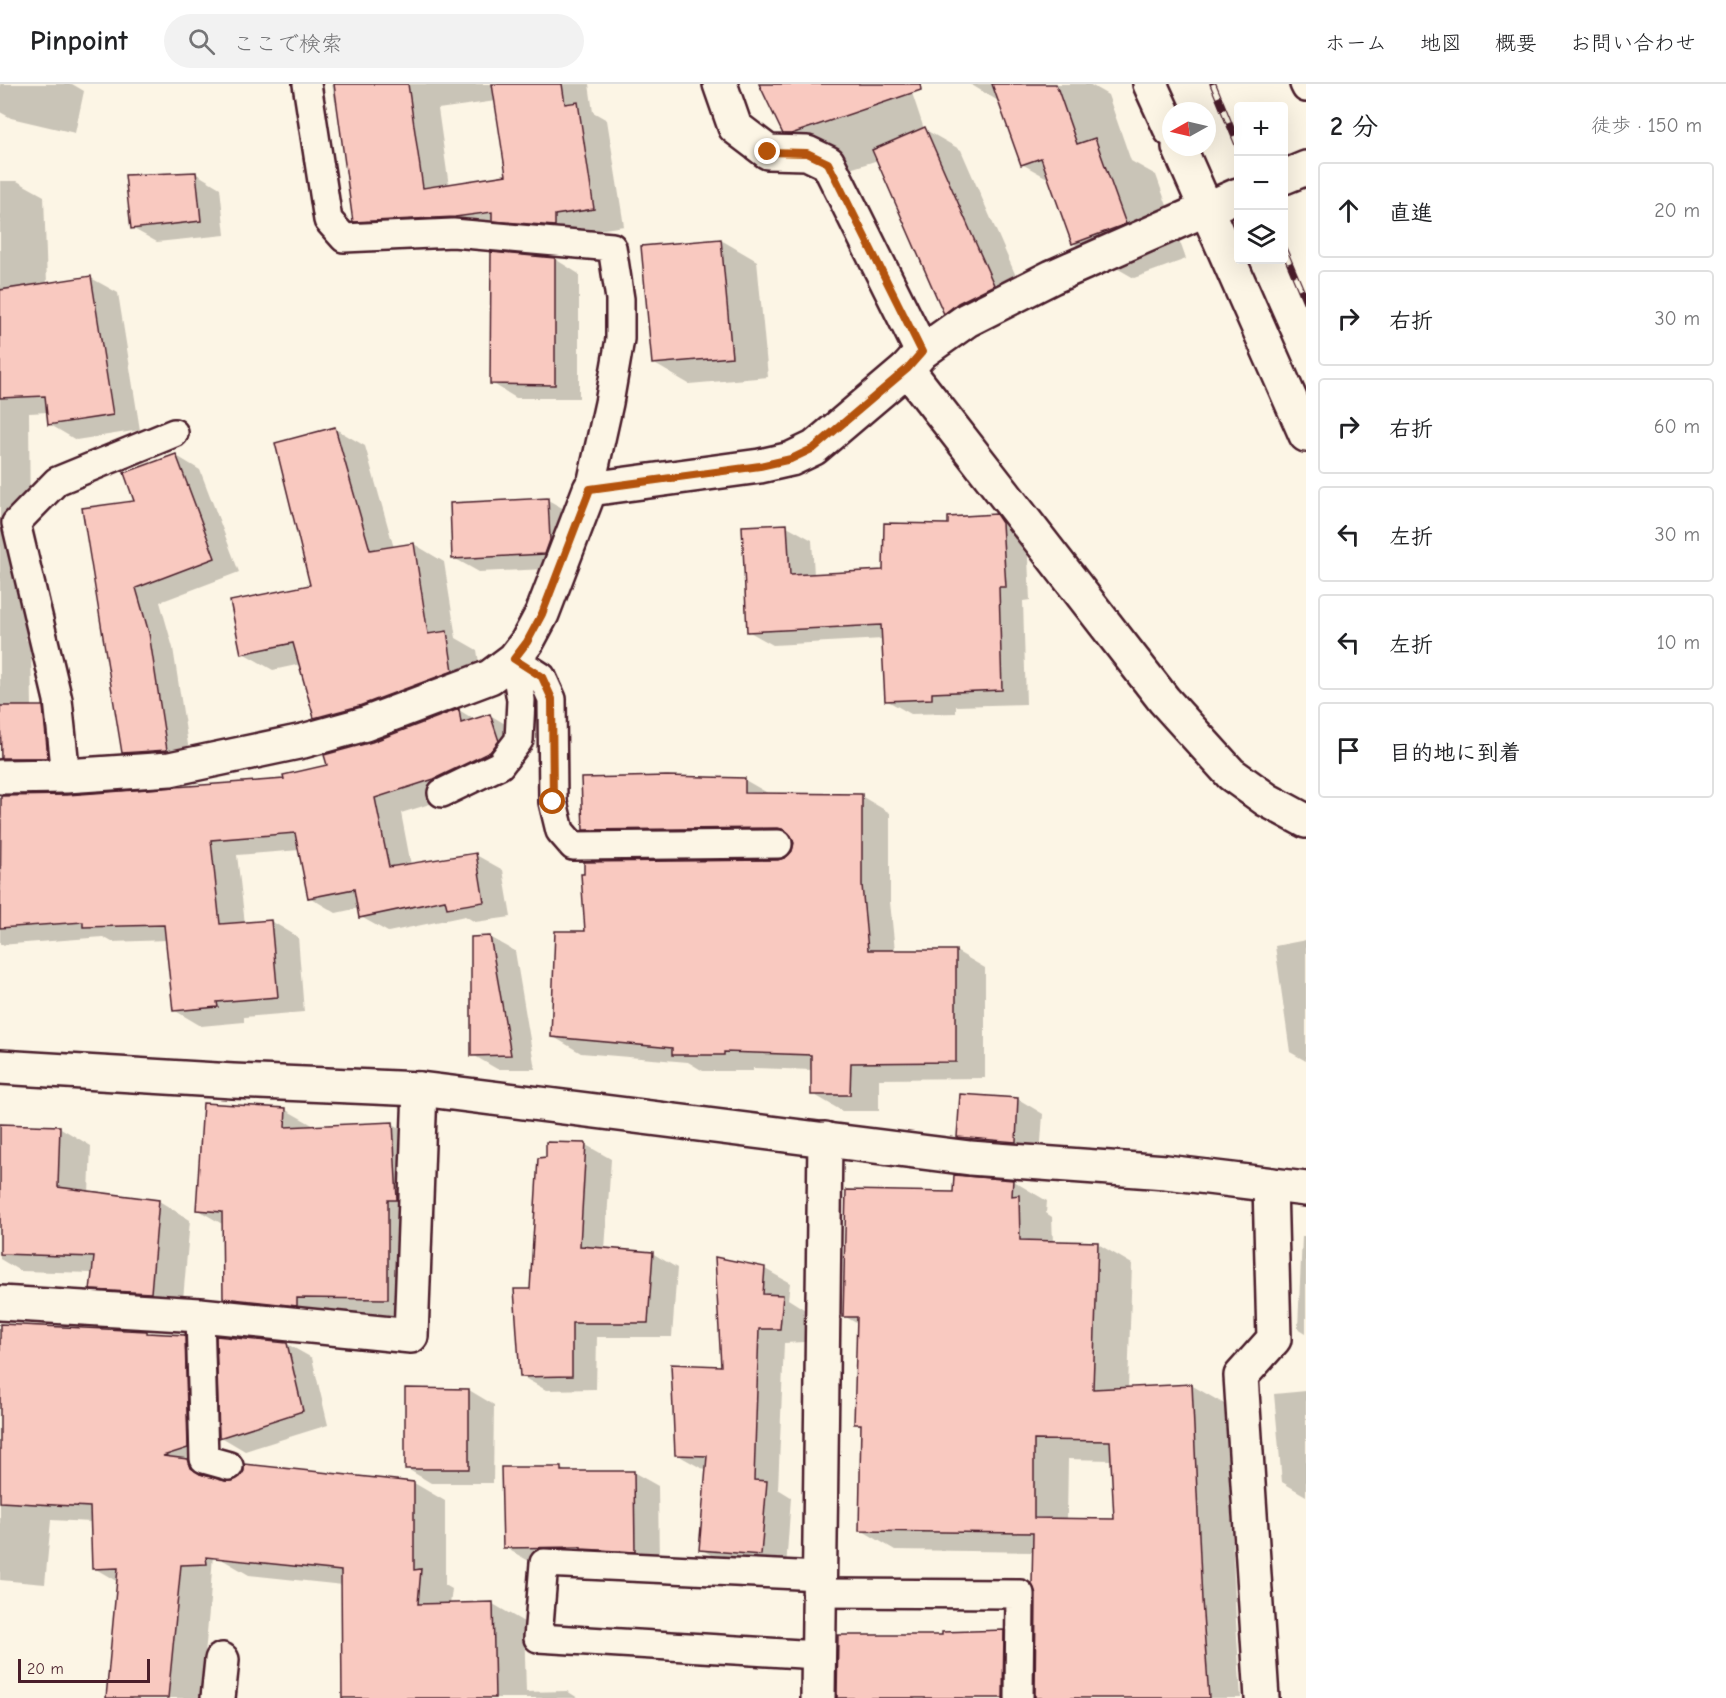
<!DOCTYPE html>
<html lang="ja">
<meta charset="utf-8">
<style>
:root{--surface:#fff;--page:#f2f2f2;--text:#202124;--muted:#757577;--line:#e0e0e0}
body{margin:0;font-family:"Comic Neue","Klee One",sans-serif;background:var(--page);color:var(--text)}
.controls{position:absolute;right:18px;top:18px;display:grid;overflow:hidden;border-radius:6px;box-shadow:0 6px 24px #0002}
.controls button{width:54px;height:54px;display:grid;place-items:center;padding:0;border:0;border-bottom:2px solid var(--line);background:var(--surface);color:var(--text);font:30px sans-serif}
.compass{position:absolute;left:1162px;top:18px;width:54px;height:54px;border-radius:50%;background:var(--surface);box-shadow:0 6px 24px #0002;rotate:262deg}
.scale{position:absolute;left:18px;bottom:15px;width:132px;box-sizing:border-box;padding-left:6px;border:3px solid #4a1f2b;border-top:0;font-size:16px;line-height:21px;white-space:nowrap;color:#4a1f2b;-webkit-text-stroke:4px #fcf5e5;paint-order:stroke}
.stop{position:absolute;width:18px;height:18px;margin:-14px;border:4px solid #b45309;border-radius:50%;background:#fff}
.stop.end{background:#b45309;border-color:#fff;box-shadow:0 2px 6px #0008}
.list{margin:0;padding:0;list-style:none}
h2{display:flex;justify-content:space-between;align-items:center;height:78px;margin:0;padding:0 24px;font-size:26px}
h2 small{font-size:20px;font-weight:400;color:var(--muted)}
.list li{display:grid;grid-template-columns:39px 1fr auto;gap:18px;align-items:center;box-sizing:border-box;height:96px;margin:0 12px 12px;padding:0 12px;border:2px solid var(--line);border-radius:6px}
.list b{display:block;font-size:22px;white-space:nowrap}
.list em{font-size:20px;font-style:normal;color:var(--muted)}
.icon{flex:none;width:33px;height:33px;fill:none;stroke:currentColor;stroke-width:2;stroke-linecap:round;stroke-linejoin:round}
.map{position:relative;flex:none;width:1306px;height:1614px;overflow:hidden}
header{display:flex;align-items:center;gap:36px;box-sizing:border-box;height:84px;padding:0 30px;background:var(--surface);border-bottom:2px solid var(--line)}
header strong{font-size:28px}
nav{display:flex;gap:33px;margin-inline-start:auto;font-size:21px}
.search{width:420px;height:54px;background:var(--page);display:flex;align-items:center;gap:15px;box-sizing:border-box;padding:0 21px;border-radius:33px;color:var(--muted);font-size:22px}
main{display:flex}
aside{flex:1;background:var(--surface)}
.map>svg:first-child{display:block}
.shadow{fill:#0003;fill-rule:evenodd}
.building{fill:#f9c9c0;stroke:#4a1f2b;stroke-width:1.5;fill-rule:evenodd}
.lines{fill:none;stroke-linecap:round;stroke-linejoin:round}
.lane-casing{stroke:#4a1f2b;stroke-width:32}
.street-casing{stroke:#4a1f2b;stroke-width:38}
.secondary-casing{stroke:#4a1f2b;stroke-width:38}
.lane{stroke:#fcf5e5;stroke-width:27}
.street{stroke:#fcf5e5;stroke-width:33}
.secondary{stroke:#fcf5e5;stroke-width:33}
.rail-casing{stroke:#4a1f2b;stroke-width:7}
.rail{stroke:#fcf5e5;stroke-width:4.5;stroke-dasharray:14;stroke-linecap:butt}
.route{stroke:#b45309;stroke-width:8}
</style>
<header>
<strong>Pinpoint</strong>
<div class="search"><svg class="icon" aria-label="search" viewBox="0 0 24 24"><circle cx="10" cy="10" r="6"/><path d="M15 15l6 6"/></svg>ここで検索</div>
<nav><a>ホーム</a><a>地図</a><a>概要</a><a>お問い合わせ</a></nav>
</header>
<main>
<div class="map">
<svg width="1306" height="1614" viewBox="0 0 1306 1614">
<rect width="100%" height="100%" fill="#fcf5e5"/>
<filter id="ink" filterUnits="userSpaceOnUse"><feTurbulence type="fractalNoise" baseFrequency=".0167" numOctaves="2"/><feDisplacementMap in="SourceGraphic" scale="12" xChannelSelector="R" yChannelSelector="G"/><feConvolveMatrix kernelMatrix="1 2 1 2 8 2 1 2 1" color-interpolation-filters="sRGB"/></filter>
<g filter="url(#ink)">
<g class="shadow">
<path d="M0 0H72L84 7 75 49 11 34 0 28Z"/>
<path d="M332 0H589L593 28 607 36 624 142 585 148 385 154 355 137 338 20 335 18ZM496 17 508 93 449 102 438 25Z"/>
<path d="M763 0H909L924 45 961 66 1029 222 995 240 981 249 945 229 878 76 853 84H846L784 49Z"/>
<path d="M970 0H1089L1108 11 1131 77 1156 91 1186 175 1134 194 1073 159 1051 96 1022 80 1000 18Z"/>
<path d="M195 89 220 104 225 151 157 158 132 144Z"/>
<path d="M0 97H17L44 112 47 200 91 194 118 209 140 346 76 356 49 340 48 328 29 329 30 446 26 491V556L31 559 32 624H42L70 639 75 688 10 700 8 710 9 713 66 712 286 697 329 682 372 659 459 626 475 636 490 631 517 647 525 673 517 683 462 710 401 729 411 781 476 771 503 786 511 833 475 838 465 832 388 848 361 833 359 824 336 829 309 813 300 766 237 771 245 840 271 837 298 853 304 928 244 933V938L201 942 174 926 167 856 112 858 103 853 0 861Z"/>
<path d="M721 156 757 177 768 293 689 300 653 279Z"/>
<path d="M555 175 579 190V314H516L492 299Z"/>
<path d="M334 344 365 362 394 464 414 460 444 478 456 554 477 566 483 604 346 651 315 634 301 580 273 586 243 569 312 502Z"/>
<path d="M175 371 200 386 239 488 160 518 173 564 191 680 148 683 123 668 136 418Z"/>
<path d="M548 416 573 430 570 484 479 488 454 474Z"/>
<path d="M996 432 1021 447 1027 454 1030 516 1023 517 1026 620 956 622V629L911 630 886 616 883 555 773 561 748 547 787 442 812 456 814 491 885 488 950 442Z"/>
<path d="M745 696 771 711 861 712 890 729V818L895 867H956L985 884V994L879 995V1027H842L813 1010V986L753 984V987H703L688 978 581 969 552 952 587 849 786 775 793 769 795 760 613 762 584 745Z"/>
<path d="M490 853 515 867 535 985H497L473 971Z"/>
<path d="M1306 856V977L1290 968 1275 862Z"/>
<path d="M1018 1015 1043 1030 1040 1072 983 1067 958 1053Z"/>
<path d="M286 1026 316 1043 393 1040 422 1056 417 1231 253 1230 224 1214V1141L198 1126Z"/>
<path d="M0 1041 59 1043 91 1062 89 1109 159 1117 190 1136 182 1227 123 1223 92 1205 93 1189 20 1187 0 1175Z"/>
<path d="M548 1059 586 1061 611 1075 605 1166 652 1169 677 1184 672 1253H597L596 1305 546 1306 521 1292Z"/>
<path d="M1013 1097 1047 1117 1046 1129 1052 1133 1053 1158 1098 1160 1132 1180 1128 1304 1191 1301 1226 1321 1236 1537 1241 1614H838L943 1553 1004 1547 1037 1567V1510L1034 1468 895 1466 861 1446 863 1343 855 1339 858 1240 844 1232 954 1110ZM1068 1375 1112 1376 1116 1437 1067 1436Z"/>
<path d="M1302 1152H1306V1249L1298 1244Z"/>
<path d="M765 1185 790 1199 788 1215 807 1227 804 1258 784 1259 778 1405 791 1413 786 1484 725 1479 701 1465 707 1385 701 1384 676 1370 723 1284Z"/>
<path d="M0 1241 147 1248 152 1251 184 1252 218 1272 287 1260 312 1274 328 1341 245 1367 218 1351 219 1381 205 1386 219 1394 220 1397 414 1399 445 1417V1501L452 1505 450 1521 493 1520 524 1538 526 1608 567 1607 578 1614H343V1501L249 1491 218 1473 214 1454 210 1516 201 1614H107L118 1498 94 1484 92 1438 51 1436 45 1500 0 1496Z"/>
<path d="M469 1306 494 1321 493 1399H431L406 1384Z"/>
<path d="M1306 1307V1412L1282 1398 1274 1310Z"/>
<path d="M560 1384 567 1388H633L658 1402 659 1481 603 1476 529 1477 504 1463Z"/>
</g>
<g class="building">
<path d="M334 0H408L423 104 506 91 492 0H562L565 20 578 18 594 125 555 131V142L492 137V128L455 133 353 138Z"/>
<path d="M759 0H920L921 6 791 50H783Z"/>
<path d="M992 0H1056L1077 60 1095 54 1126 140 1072 160 1041 74 1021 81Z"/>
<path d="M925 43 994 201 958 219 944 230 872 66Z"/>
<path d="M196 88 201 137 131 145 125 91Z"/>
<path d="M721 155 732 273 652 280 641 162Z"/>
<path d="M491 168 555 174V301L490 300Z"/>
<path d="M91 192 113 331 48 341 45 312 0 314V206Z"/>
<path d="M335 343 370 466 414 459 428 550 447 547 453 587 359 622 314 634 293 559 241 570 230 517 310 501 275 359Z"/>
<path d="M176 370 215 474 136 504 149 549 167 666 122 669 82 424 134 417 124 389Z"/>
<path d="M548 414 550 456 545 470 452 475 450 419Z"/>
<path d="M996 430 1002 439 1006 503H999L1002 606 932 609V615L885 617 881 541 747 548 742 442 787 440 790 491 883 486 884 439 948 440V433Z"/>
<path d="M0 622H43L48 674H1Z"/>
<path d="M459 625 461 639 490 630 499 657 490 668 434 695 375 714 389 783 476 769 484 818 447 824 445 816 359 834 354 805 308 814 295 749 211 756 220 840 271 836 278 913 217 918 218 923 173 927 164 841 83 843V838L0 844 1 712 67 711 284 695 283 691 327 681 324 671 372 658Z"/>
<path d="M667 692 745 694V709L862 710V801L868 866H956V978L851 979 850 1011H811V971L724 968V971H672V964L551 953 555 847H585L581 790H584V778L778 776 786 773 792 767 794 759 791 752 785 746 778 744 583 746 581 694Z"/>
<path d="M490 852 511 971 471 972V853Z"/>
<path d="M960 1010 1018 1014 1016 1058 957 1053Z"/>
<path d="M203 1019 286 1024 285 1043 393 1038 397 1116H388V1215L297 1214V1222L223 1214 222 1128 196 1126Z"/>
<path d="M0 1040 60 1042 58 1103 159 1116 151 1209 90 1206 94 1173 0 1170Z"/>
<path d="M546 1058 586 1059 580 1162 653 1168 648 1239H572V1292L520 1293 514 1205H530L538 1074 546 1073Z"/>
<path d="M954 1091 1013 1096 1012 1112 1019 1111 1020 1156 1098 1158 1093 1305 1192 1300 1202 1516 1209 1614H1035L1036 1510 1032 1501 1033 1449 859 1447 861 1340H854L857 1233H843L846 1106 953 1108ZM1034 1356 1110 1357 1114 1435 1034 1434Z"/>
<path d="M715 1173 765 1183 763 1210 783 1211 780 1245H759L754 1396 767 1397 761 1471 699 1466 707 1372 675 1371 671 1280 721 1282Z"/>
<path d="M0 1240 147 1247V1249L185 1251 188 1364 163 1372 188 1375 191 1384 200 1390 225 1397H232L240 1393 244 1387V1380L414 1398V1486L421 1485 418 1520 493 1518 495 1614H342L341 1487 206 1473 207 1480 181 1481 168 1614H106L118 1484 92 1485 90 1423 0 1418Z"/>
<path d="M216 1252 287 1259 303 1327 219 1354Z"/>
<path d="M405 1304 469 1305V1385H405Z"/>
<path d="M501 1383H561V1387H634L635 1468 581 1465V1463L503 1464Z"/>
<path d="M1004 1546 1003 1614H837L838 1551H942V1548Z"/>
</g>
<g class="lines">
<g class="lane-casing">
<g id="lane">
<path d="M307 0 328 136 344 154 453 149 612 163 620 215V255L609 319 590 405"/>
<path d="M1304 0 1306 4"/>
<path d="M66 692 58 616 16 439 57 397 174 349"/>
<path d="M442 709 500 681 519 656 521 616 514 575 542 593 552 615 553 718 560 747 573 762 778 760"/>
<path d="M200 1231 204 1375 229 1382"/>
<path d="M819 1509 1020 1510 1019 1614"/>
<path d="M818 1571 538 1554 544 1479 820 1492"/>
</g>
</g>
<g class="street-casing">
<g id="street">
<path d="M720 0 735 43 768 68 807 69 828 79 922 268"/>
<path d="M1284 93 1306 84"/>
<path d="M907 285 1164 616 1231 690 1267 716 1306 737"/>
<path d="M0 693 66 692 170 685 303 657 365 640 490 593 514 575 527 558 542 530 590 405 760 382 791 375 814 364 907 285 922 268 967 236 1052 193 1238 111"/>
<path d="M0 983 233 997 420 1005 970 1074 1166 1088 1306 1105"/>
<path d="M0 1219 200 1231 411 1252 420 1005"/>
<path d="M218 1614 222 1576"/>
<path d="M818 1614 825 1055"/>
<path d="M1262 1614 1241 1292 1274 1255 1270 1101"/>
</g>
</g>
<g class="secondary-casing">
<g id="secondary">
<path d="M1150 0 1171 46"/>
<path d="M1179 63 1306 351"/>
</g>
</g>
<use href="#lane" class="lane"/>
<use href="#street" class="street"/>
<use href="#secondary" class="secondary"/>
<g class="rail-casing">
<g id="rail">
<path d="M1213 0 1238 61"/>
<path d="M1284 166 1306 218"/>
</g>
</g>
<use href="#rail" class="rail"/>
</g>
</g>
<g class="lines" filter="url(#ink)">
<path class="route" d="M553 718 552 615 542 593 514 575 527 558 542 530 590 405 760 382 791 375 814 364 907 285 922 268 828 79 807 69 768 68"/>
</g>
</svg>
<div class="controls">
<button>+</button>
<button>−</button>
<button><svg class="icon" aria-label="layers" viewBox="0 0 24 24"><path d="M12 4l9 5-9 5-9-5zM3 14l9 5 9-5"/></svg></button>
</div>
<svg class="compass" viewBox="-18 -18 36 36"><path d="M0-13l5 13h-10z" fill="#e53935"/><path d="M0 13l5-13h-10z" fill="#757577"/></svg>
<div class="scale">20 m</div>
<div class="stop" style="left:553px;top:718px"></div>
<div class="stop end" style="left:768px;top:68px"></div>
</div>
<aside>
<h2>2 分<small>徒歩 · 150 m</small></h2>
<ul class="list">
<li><svg class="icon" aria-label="ahead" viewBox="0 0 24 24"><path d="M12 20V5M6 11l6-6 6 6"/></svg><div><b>直進</b></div><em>20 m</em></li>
<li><svg class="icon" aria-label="right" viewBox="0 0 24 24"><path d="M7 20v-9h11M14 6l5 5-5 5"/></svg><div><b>右折</b></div><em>30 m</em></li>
<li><svg class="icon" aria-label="right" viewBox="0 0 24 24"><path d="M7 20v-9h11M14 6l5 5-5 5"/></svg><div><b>右折</b></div><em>60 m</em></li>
<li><svg class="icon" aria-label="left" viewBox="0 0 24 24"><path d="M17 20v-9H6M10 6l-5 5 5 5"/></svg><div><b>左折</b></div><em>30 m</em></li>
<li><svg class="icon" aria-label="left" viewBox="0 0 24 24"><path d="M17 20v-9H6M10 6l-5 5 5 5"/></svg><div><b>左折</b></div><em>10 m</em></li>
<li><svg class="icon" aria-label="arrive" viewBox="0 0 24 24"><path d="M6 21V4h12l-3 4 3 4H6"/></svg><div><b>目的地に到着</b></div></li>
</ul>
</aside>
</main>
